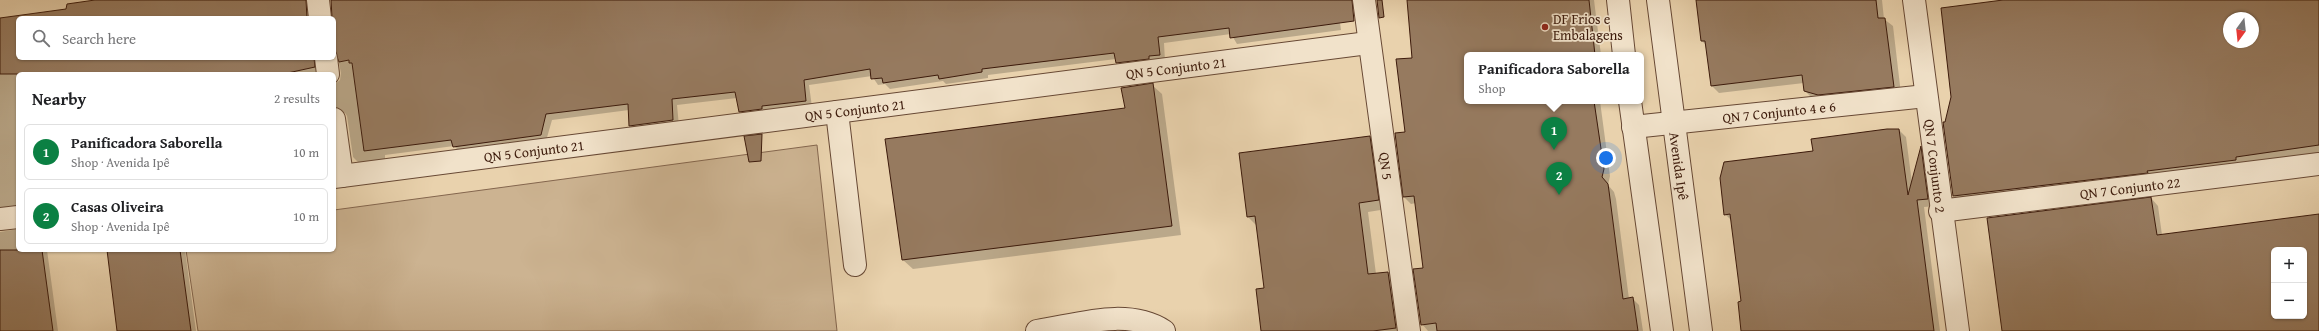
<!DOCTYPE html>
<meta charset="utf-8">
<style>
:root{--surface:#fff;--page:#f6f6f6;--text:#202124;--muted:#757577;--line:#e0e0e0;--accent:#0b8043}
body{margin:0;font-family:"Gentium Book Plus",serif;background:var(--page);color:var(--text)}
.controls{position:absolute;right:12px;bottom:12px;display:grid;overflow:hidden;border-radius:6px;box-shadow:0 1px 3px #0004}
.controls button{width:36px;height:36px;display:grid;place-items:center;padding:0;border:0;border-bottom:1px solid var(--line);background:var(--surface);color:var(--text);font:20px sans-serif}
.compass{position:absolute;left:2223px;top:12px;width:36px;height:36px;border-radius:50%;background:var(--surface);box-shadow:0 1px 3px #0004;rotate:195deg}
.you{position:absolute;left:1606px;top:158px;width:14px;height:14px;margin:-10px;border:3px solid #fff;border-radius:50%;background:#1a73e8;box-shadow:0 0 0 6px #1a73e833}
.badge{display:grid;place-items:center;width:26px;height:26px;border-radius:50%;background:var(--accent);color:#fff;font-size:13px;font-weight:700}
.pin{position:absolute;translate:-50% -33px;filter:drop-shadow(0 1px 2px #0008)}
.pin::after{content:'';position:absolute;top:21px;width:14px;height:12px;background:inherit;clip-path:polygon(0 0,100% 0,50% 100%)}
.popup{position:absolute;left:1464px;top:52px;width:180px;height:52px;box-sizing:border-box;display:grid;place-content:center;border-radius:6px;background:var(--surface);filter:drop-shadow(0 1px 3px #0005);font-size:13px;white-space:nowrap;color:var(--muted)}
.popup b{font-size:15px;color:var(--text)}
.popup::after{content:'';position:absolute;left:50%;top:100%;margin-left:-8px;border:8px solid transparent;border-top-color:var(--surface)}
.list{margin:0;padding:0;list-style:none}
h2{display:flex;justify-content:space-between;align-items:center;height:52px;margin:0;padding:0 16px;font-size:17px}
h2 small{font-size:13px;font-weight:400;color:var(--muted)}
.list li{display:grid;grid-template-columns:26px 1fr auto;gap:12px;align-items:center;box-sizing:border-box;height:56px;margin:0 8px 8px;padding:0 8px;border:1px solid var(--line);border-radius:6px}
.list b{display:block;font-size:15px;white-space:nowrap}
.list p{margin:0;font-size:13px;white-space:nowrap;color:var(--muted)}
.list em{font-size:13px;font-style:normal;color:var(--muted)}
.icon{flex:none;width:22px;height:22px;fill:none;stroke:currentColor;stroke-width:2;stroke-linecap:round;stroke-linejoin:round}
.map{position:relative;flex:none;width:2319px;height:331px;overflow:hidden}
.search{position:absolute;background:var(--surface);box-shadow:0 1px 3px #0004;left:16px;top:16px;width:320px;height:44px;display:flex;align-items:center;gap:10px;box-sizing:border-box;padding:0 14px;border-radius:6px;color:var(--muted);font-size:15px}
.panel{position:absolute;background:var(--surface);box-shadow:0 1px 3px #0004;left:16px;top:72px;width:320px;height:180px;border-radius:6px}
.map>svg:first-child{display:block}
.green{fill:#ccb391;stroke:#84664e}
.shadow{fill:#0003;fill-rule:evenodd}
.building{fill:#967a5f;stroke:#3c1a0b;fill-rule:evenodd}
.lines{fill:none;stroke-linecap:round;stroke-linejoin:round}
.minor-casing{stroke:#674834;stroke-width:24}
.minor{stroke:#f1e2ca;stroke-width:22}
.poi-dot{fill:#8f2418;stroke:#f1e2ca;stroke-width:1.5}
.labels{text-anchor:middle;stroke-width:3.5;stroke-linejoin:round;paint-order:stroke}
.poi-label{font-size:14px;fill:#3c1a0b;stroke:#f1e2ca;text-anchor:start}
.street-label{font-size:14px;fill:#3c1a0b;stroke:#f1e2ca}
</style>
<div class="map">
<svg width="2319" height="331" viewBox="0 0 2319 331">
<rect width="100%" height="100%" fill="#e9d2ad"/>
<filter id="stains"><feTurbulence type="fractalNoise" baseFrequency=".005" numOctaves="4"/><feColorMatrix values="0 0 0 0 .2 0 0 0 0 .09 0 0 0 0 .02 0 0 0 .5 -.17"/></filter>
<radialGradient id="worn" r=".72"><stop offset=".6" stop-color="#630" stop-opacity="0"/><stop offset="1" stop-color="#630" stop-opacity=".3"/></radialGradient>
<path class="green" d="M817 145 837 331H198L186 250H334V210Z"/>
<g class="shadow">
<path d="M97 0H313V18H18V58H323L321 74H18V211L0 215V19L67 10Z"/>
<path d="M332 0H1337L1341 30 1237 44 1231 34 1164 43 1165 61 1123 69 1116 59 988 75V78L946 84 943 81 890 89 885 84 878 85 872 76 809 85 812 107 746 118 740 111 737 98 677 105 679 126 636 132 630 126 629 110 552 120 546 141 460 152 454 146 385 155V160L359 163 353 157 347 116 345 113 338 112 334 116V85L340 80 341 73 337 54 334 52Z"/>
<path d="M1407 0H1594L1601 55H1467V101H1600L1610 176 1608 185 1614 192 1616 199 1629 299 1632 298 1639 305 1643 331H1428L1422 324 1424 269 1416 203 1411 204 1404 197 1406 133 1413 59Z"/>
<path d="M1698 0H1882L1884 19 1893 26 1901 94 1813 99 1805 91 1804 83 1719 93 1712 86 1707 46 1702 41Z"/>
<path d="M2009 0H2319V153L1961 203 1954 196 1945 122ZM2229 18H2253V42H2229Z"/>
<path d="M1152 85 1162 94 1181 235 913 269 903 260 887 140 1126 109Z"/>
<path d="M1899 130 1906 137 1912 183 1921 148 1928 154 1935 206 1924 207 1940 331H1742V302L1732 221 1725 214 1814 152Z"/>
<path d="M1370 137 1379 146 1387 209 1368 212 1376 274 1388 273 1397 282 1404 331H1262L1265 289 1257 226 1248 217Z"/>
<path d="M2151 198 2158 206 2162 235 2319 215V331H2003ZM2274 250H2304V316H2274Z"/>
<path d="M18 229V250H47L58 331H0V232Z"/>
<path d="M108 250H185L196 331H118Z"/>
</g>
<g class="building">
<path d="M95 0H306L307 18H18V58H314L315 67 283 74H0V18L66 9 67 4Z"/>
<path d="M331 0H1352L1354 21 1230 38 1229 28 1158 37 1160 55 1149 56V59L1116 63 1114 53 982 69V72L939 79 938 75 883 83 882 78 871 79 870 69 804 80 806 101 762 106V109L739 112 735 92 672 99 673 120 629 126 628 104 546 114 541 135 453 147 451 140 364 151 352 63H349V60L339 62 334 49V18H332Z"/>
<path d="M1377 0H1382L1384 17 1379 18Z"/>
<path d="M1407 0H1589L1595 55H1467V101H1594L1604 169 1602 177 1608 184 1609 191 1623 299 1633 297 1638 331H1437L1436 323 1421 325 1413 269 1423 268 1414 196 1403 197 1395 133 1405 132 1396 59 1412 58Z"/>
<path d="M1696 0H1876L1878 18H1885L1894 87 1818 95 1804 91 1802 75 1711 86 1705 41H1701Z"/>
<path d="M2003 0H2319V145L2236 157V160L2147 171 2148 173 1953 196 1943 122H1945L1951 97 1941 8ZM2229 18H2253V42H2229Z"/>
<path d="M1153 83 1172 226 902 260 885 139 1125 108 1121 88Z"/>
<path d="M1887 129H1899L1908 195 1921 146 1928 199 1917 200 1934 331H1741L1738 302 1741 301 1730 214 1724 215 1720 178 1724 162 1813 151 1811 139Z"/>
<path d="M762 134 761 161 749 162 744 136Z"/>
<path d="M1370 136 1379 200 1359 203 1368 274 1388 272 1396 328 1373 331H1261L1256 289 1264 288 1255 216 1247 217 1239 153Z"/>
<path d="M2151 197 2157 235 2319 214V331H2002L1987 218ZM2274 250H2304V316H2274Z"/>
<path d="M0 250H42L53 331H0Z"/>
<path d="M107 250H180L191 331H117Z"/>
</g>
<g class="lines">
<g class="minor-casing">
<g id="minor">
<path d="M318 0 320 18"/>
<path d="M1364 0 1409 331"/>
<path d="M1618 0 1624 55"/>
<path d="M1658 0 1701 331"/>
<path d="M1914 0 1958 331"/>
<path d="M326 58 328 74"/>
<path d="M1630 101 1662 331"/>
<path d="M837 112 855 265"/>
<path d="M334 119 342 176"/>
<path d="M1633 127 1926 96"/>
<path d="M334 177 1368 43"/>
<path d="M1940 211 2319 164"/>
<path d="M0 219 18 217"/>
<path d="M1037 331C1077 325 1127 307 1164 331"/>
</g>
</g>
<use href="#minor" class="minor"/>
</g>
<circle class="poi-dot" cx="1545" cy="27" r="4"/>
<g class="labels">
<g class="poi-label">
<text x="1553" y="24">DF Frios e<tspan x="1553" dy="16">Embalagens</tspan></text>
</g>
<g class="street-label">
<text transform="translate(1176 68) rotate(-7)" y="5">QN 5 Conjunto 21</text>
<text transform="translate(855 110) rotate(-7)" y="5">QN 5 Conjunto 21</text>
<text transform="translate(1779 112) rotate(-6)" y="5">QN 7 Conjunto 4 e 6</text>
<text transform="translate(534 151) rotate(-7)" y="5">QN 5 Conjunto 21</text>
<text transform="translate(1386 166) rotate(82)" y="5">QN 5</text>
<text transform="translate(1679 166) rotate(82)" y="5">Avenida Ipê</text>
<text transform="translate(1935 166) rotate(83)" y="5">QN 7 Conjunto 2</text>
<text transform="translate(2130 188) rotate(-7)" y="5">QN 7 Conjunto 22</text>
</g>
</g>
<rect width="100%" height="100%" filter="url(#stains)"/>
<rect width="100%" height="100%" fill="url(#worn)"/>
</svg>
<div class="controls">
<button>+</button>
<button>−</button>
</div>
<svg class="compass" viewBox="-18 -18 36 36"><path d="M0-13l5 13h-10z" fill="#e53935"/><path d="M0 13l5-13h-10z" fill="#757577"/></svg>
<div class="you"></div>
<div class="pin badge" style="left:1554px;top:150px">1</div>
<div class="popup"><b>Panificadora Saborella</b>Shop</div>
<div class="pin badge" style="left:1559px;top:195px">2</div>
<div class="search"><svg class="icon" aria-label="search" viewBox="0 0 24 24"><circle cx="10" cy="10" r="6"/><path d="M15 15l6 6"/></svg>Search here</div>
<section class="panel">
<h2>Nearby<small>2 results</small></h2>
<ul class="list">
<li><span class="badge">1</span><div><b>Panificadora Saborella</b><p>Shop · Avenida Ipê</p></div><em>10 m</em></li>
<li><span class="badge">2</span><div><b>Casas Oliveira</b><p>Shop · Avenida Ipê</p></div><em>10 m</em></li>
</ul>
</section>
</div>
